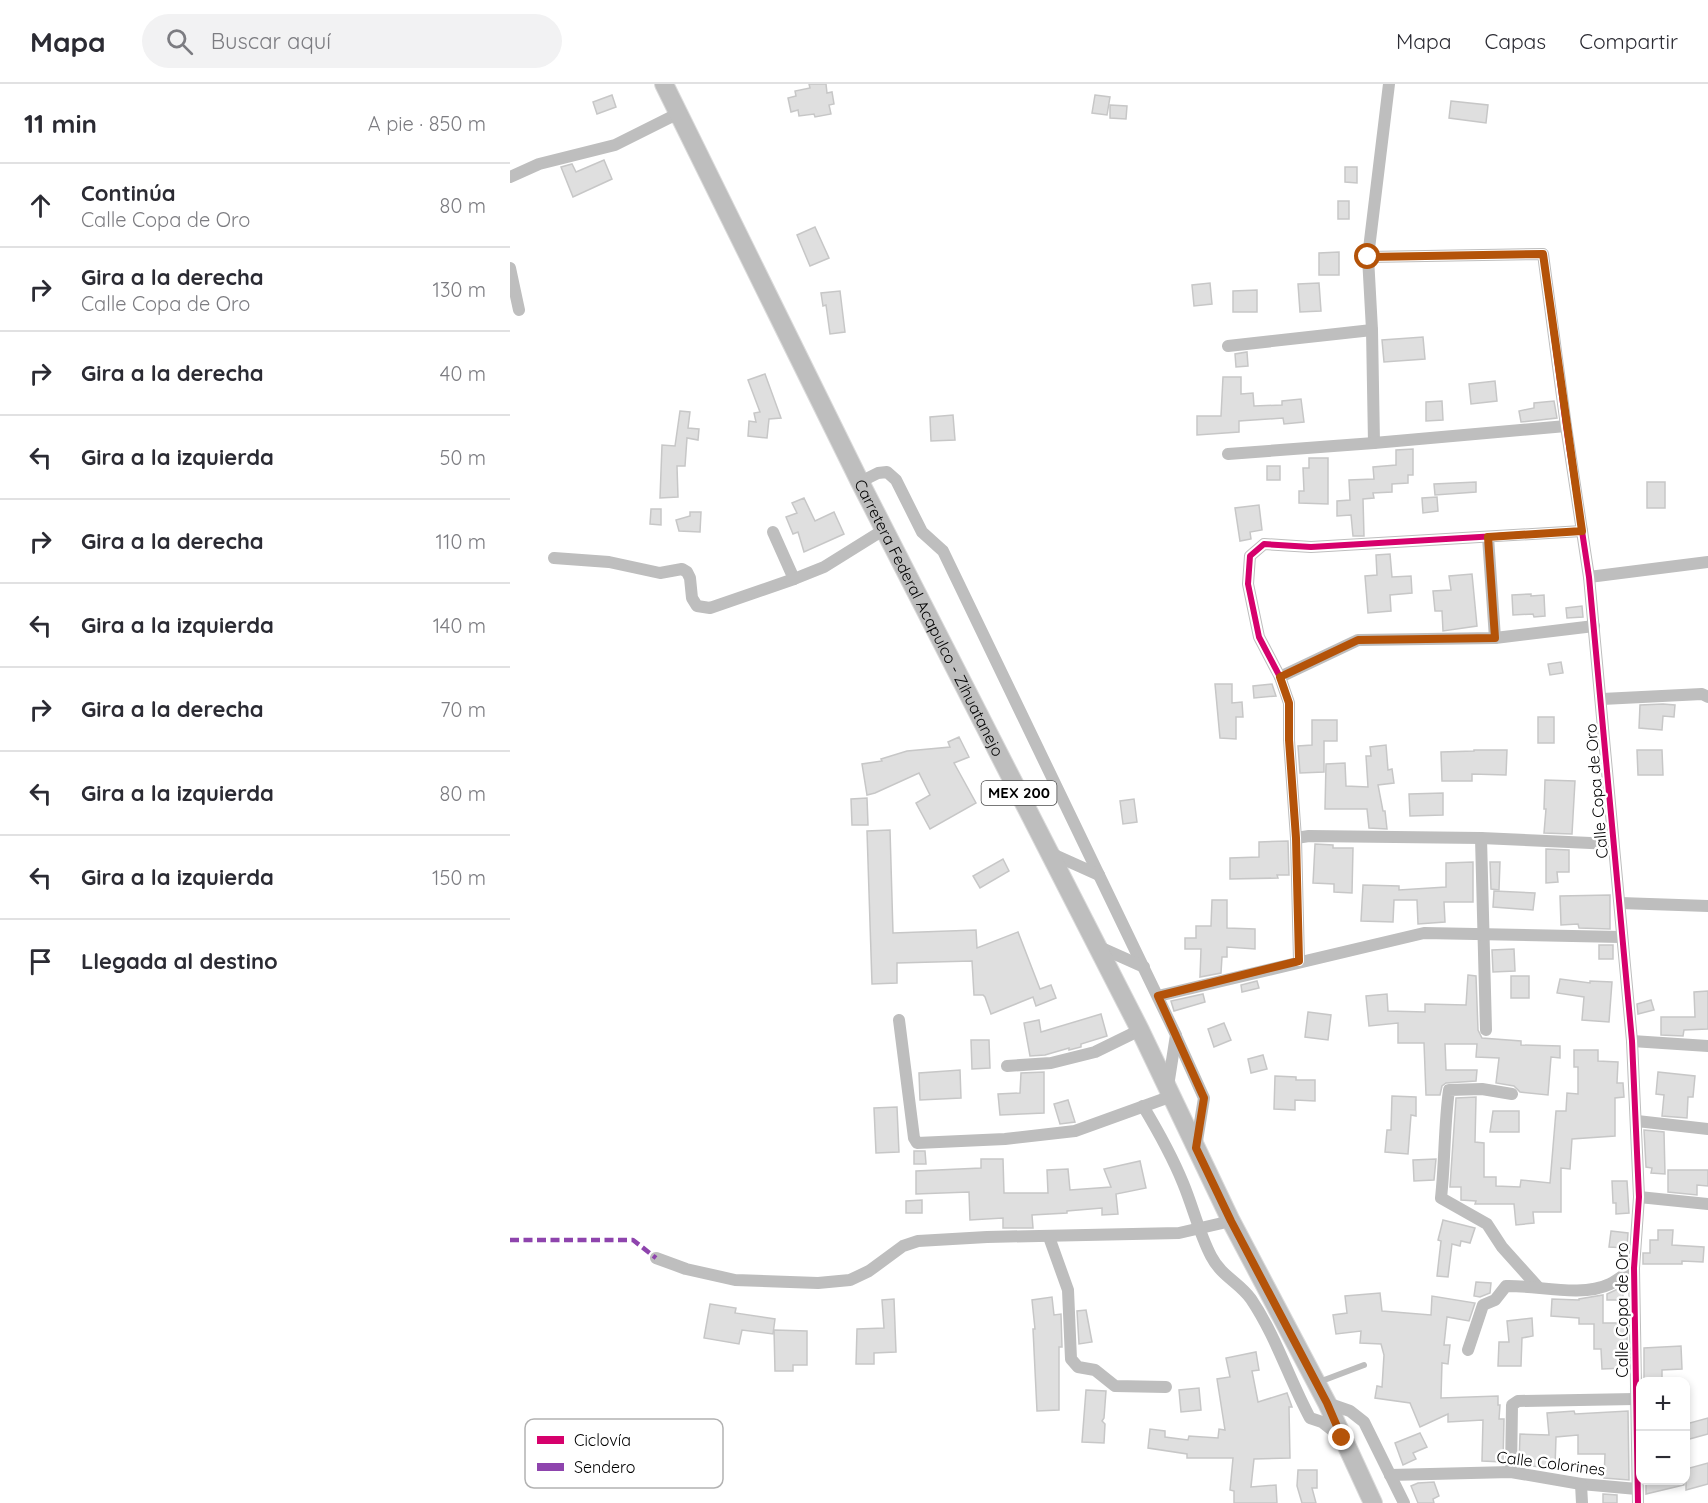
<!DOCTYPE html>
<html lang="es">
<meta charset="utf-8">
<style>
:root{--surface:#fff;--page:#f2f2f3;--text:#2b2b33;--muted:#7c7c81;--line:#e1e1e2}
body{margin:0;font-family:Quicksand,sans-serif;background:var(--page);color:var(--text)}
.controls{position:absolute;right:18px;bottom:18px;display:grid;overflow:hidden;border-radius:12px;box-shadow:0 3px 9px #0003}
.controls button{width:54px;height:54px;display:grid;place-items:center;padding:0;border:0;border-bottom:2px solid var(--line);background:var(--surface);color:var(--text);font:30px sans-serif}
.stop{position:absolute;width:18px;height:18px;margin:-14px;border:4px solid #b45309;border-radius:50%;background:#fff}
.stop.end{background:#b45309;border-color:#fff;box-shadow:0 2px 6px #0008}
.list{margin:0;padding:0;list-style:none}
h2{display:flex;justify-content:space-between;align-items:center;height:78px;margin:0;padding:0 24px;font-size:26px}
h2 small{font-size:20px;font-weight:400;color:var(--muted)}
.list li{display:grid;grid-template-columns:39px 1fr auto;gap:18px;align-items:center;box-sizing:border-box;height:84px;padding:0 24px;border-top:2px solid var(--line)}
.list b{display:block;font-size:22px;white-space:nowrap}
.list p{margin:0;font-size:20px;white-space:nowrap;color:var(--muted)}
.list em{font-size:20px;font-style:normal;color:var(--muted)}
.icon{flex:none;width:33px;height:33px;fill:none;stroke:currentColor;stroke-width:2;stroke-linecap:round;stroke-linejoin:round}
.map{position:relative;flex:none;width:1198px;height:1419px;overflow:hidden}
header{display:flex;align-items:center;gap:36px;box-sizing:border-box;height:84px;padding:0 30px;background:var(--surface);border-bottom:2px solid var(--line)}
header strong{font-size:28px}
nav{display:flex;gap:33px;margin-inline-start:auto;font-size:21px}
.search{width:420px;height:54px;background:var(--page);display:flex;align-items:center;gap:15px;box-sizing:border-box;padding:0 21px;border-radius:33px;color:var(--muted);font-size:22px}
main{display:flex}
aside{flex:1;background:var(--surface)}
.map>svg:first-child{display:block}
.building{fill:#dfdfdf;stroke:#c7c7c7;stroke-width:1.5}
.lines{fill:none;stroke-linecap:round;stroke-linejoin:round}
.primary-casing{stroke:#dbdbdb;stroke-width:20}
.lane{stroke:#bebebe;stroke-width:6}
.street{stroke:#bebebe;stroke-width:12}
.primary{stroke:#bebebe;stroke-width:18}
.quiet{stroke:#8e44ad;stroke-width:4.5;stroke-dasharray:9 4.5;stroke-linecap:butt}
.cycleway-casing{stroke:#fff;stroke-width:10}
.cycleway{stroke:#d6006c;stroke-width:6}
.route{stroke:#b45309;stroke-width:8}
.labels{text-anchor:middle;stroke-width:5;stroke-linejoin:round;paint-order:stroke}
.shield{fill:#fff;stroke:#4c4c4c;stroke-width:1.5}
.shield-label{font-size:15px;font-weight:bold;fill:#000}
.street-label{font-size:16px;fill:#000;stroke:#fff}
.key{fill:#fff;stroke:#b2b2b2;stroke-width:1.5}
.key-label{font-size:16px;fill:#000}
</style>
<header>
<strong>Mapa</strong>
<div class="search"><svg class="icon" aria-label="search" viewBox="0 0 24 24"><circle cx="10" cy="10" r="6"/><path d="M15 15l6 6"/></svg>Buscar aquí</div>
<nav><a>Mapa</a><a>Capas</a><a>Compartir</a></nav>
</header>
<main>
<aside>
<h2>11 min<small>A pie · 850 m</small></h2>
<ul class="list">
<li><svg class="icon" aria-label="ahead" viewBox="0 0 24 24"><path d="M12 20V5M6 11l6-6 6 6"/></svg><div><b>Continúa</b><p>Calle Copa de Oro</p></div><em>80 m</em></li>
<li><svg class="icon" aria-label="right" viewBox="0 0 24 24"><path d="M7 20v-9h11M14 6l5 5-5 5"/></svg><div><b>Gira a la derecha</b><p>Calle Copa de Oro</p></div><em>130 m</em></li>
<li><svg class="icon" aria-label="right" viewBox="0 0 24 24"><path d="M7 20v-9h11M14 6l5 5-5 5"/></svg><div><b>Gira a la derecha</b></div><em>40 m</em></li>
<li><svg class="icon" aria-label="left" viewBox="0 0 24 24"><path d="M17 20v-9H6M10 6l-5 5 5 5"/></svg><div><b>Gira a la izquierda</b></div><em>50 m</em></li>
<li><svg class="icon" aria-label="right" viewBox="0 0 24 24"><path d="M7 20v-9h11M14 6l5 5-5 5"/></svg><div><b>Gira a la derecha</b></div><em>110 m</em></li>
<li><svg class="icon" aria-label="left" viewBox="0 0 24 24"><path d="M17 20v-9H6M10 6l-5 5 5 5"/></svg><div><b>Gira a la izquierda</b></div><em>140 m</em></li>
<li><svg class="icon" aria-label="right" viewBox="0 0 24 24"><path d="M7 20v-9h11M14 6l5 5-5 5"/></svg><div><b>Gira a la derecha</b></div><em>70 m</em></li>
<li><svg class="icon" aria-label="left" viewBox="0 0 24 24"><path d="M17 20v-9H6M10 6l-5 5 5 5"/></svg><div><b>Gira a la izquierda</b></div><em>80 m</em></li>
<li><svg class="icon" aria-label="left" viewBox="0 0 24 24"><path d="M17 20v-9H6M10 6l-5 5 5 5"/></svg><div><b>Gira a la izquierda</b></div><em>150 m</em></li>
<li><svg class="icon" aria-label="arrive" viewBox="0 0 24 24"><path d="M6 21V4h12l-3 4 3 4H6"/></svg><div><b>Llegada al destino</b></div></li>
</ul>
</aside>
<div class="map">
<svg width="1198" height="1419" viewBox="0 0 1198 1419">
<rect width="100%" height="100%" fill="#fff"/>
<g class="building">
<path d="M299 0H316L317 9 322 8 324 20 319 21 321 30 305 33 304 30 289 32 288 26 281 28 278 14 286 12 285 7 300 4Z"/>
<path d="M102 11 106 23 87 30 83 18Z"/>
<path d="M585 11 600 13 597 31 582 29Z"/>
<path d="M941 17 978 21 976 39 939 34Z"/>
<path d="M600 21 617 22 616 35 600 34Z"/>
<path d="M94 76 102 95 63 113 51 83 62 80 66 88Z"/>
<path d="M835 83H847V99L835 98Z"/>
<rect x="828" y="117" width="11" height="18"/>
<path d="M305 143 319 174 300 182 287 151Z"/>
<path d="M829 168V191H809V169Z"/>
<path d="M700 199 702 220 684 222 682 201Z"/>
<path d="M809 199 811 227 790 228 788 200Z"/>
<path d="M747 206V228H723V207Z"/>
<path d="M330 207 335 248 320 250 316 221 313 222 311 209Z"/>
<path d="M913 253 915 275 874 278 872 256Z"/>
<path d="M737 268 738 282 726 283 725 270Z"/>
<path d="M255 290 271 334 259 335 257 354 238 352 239 337 246 338 244 329 250 328 238 296Z"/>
<path d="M713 293H731V310L743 309 744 322 772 321V317L791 315 794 338 774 340 773 334 729 337V348L687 351V332H711Z"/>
<path d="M985 297 987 317 961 320 959 300Z"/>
<path d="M932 317 933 336 916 337V318Z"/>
<path d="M1044 317 1047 334 1011 338 1009 327 1024 324V319Z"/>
<path d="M170 327 180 328 178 344 189 345 188 356 177 354 175 382H167L168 413 150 414 152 361 165 362Z"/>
<path d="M443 331 445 356 421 357 420 333Z"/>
<path d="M903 365V391H898V399L882 400V408L863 409 864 414 853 415 854 452H843L841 431 827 432V417L840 416 839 396 864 395 863 383 886 381V366Z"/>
<path d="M799 374H818V420L789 419V407H794L793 384H799Z"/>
<rect x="757" y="382" width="13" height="14"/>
<path d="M966 398V408L925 411 924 400Z"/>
<rect x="1137" y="398" width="18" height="26"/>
<path d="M927 413 928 427 913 429 912 414Z"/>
<path d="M294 414 305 437 324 428 334 450 294 468 288 448 283 450 276 433 287 429 282 419Z"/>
<path d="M749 421 752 446 740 448 741 455 730 457 725 424Z"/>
<path d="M141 425H151V441L140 440Z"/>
<path d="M180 428H191L190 448 169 447 166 436 180 432Z"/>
<path d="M880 470 882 493 901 492 902 509 880 511 881 527 858 529 855 492 867 491 866 471Z"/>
<path d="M962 490 967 542 933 547 932 527H925L923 507 941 506 939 492Z"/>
<path d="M1021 510V512L1034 511 1035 532 1024 533 1023 530 1003 531 1002 511Z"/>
<path d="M1072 522 1073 533 1057 534 1056 524Z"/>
<path d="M1051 578 1053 589 1040 591 1038 580Z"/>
<path d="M705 600H722V619L732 618 733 633H726V655L710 654Z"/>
<path d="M762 600 766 612 744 614 743 602Z"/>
<path d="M1153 620 1165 621 1164 633 1153 632 1152 646 1129 644 1130 621Z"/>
<rect x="1028" y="633" width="16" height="26"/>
<path d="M802 636H827V657H814V688L790 689 788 662 802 661Z"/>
<path d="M449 653 459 673 444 679 466 719 420 745 406 719 420 711 409 689 365 709 357 711 352 680 372 677 371 675 397 667 440 663 438 658Z"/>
<path d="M876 661 878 686 882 685 884 699 868 701 873 727H875L877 745 859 744 857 725H815L816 680 835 679 836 702 858 703 856 672H861L860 663Z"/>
<path d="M964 666H997L996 691 962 690V697H932L931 668 964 667Z"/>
<path d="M1127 666H1152L1153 691H1128Z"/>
<path d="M1035 696 1065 697 1062 750 1034 749 1036 725H1034Z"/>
<path d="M933 709V731L900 732 899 710Z"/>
<path d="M357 714 358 741H342L341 715Z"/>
<path d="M624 715 627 738 613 740 610 717Z"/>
<path d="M380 746 383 849 466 846 467 864 508 848 530 905 541 901 546 914 526 922 523 913 481 930 475 913 473 911H464L462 877 387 879V899L362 900 357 747Z"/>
<path d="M778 757 779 791H767L768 794 720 795V774L749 773V758Z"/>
<path d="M805 760 823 761V764H843L842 809 824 808V800L803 799Z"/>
<path d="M1036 765 1059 766V788H1047L1048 798 1036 799Z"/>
<path d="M493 775 499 787 470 804 463 792Z"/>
<path d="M963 778V818H934L935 838 908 840 907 816H884L883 838 851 837 853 801 889 802V806L936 803V779Z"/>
<path d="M980 778H990L989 806 981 805Z"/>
<path d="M984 807 1025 809 1023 826 983 823Z"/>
<path d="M1100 811V845L1069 844 1068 840 1051 841 1050 812Z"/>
<path d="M702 816H717V844L745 845V865L717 863V873H712L711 889 690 893 691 865H675V854H686V842H701Z"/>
<rect x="1089" y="861" width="14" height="14"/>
<path d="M1004 865 1005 887 983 888 982 866Z"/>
<path d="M958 891 966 892 968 946 972 954 1011 957V961L1050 962V974L1041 973 1038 1011 1010 1008 1004 1002 986 999 989 974 966 973 967 960H935L936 986H967L966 997 936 999 932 1002 930 1011H916L914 959H888V939L859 942 856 912 877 910 878 927 915 928V920L956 921Z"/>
<rect x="1001" y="892" width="18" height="22"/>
<path d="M1050 895 1080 899V897L1102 898 1099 938 1072 936 1074 913 1047 909Z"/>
<path d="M747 897 749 904 732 908 731 901Z"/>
<path d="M1198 907V945L1174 946 1173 952 1151 951V933H1185L1184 908Z"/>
<path d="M693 910 695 918 664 927 661 917Z"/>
<path d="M1141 916 1144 926 1128 930 1127 920Z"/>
<path d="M798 928 821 931 818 956 795 953Z"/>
<path d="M591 930 597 952 571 960V963L559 966V964L535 971 520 972 514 939 529 936 531 948Z"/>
<path d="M714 939 721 956 704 963 698 945Z"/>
<path d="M461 956H479L480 984 462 985Z"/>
<path d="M1064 966H1088V977L1108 978 1107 999H1113L1114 1013 1105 1014V1052L1062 1055 1060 1085 1051 1084V1128H1023L1024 1139 1006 1141 1004 1120H965L966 1117 951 1116V1103H940L946 1014 966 1013 965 1058 974 1059V1093H986V1102L1010 1103 1011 1096 1040 1099 1046 1027H1056L1057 1009 1068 1010V983H1064Z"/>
<path d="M753 971 757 985 741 989 738 975Z"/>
<path d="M450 986 451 1014 410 1016 409 989Z"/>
<path d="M534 988V1029L490 1031 488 1010 510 1009 511 989Z"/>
<path d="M1148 988 1185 992 1183 1013H1178L1177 1034 1152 1032 1154 1011 1146 1010Z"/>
<path d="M765 992 786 993V996H805V1017L785 1016V1026L764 1025Z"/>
<path d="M882 1012 906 1013V1032L901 1031 898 1070 875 1068 877 1046H881Z"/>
<path d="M558 1016 565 1038 550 1040 544 1020Z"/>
<path d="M387 1023 389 1068 366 1069 364 1024Z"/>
<path d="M983 1027H1009V1048H980Z"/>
<path d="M1134 1046 1154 1048 1155 1090 1141 1089 1142 1084 1136 1083Z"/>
<path d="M404 1067H415L416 1080H404Z"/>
<path d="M471 1075H493L494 1109H538L537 1086 558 1085 560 1106 601 1103 594 1085 630 1077 636 1104 606 1110 608 1130 592 1131V1124L557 1127V1129L522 1131 523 1144H493V1134L460 1136 459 1108 406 1110V1087L471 1084Z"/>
<path d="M926 1075 924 1096 904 1097 903 1076Z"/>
<path d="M1158 1086H1198V1102L1187 1101V1111L1158 1108Z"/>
<path d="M1102 1097H1117L1119 1129 1106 1130V1119H1103Z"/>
<path d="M412 1116V1129H396V1117Z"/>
<path d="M933 1136 965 1144 960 1159 951 1157 950 1162 942 1160 938 1193 927 1192 931 1157 928 1156Z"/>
<path d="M1148 1146H1163L1162 1161 1194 1163 1193 1178 1172 1177V1180H1133V1169H1140V1156H1148Z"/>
<path d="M1101 1147 1118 1149 1117 1164 1099 1163Z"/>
<path d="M966 1198 981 1199 980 1209 970 1213 964 1212Z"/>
<path d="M1110 1204H1113V1216H1097V1210Z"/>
<path d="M870 1209 872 1227 921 1231 922 1212 965 1219 959 1237 937 1233 934 1261H940L938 1280 932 1279 931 1314 988 1312V1321H990L989 1335H994L993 1378 972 1377 973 1336 938 1338V1330L910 1343 900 1319 865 1314 867 1302 872 1303 874 1271 871 1260 850 1259 851 1247 826 1250 823 1231 837 1229 835 1212Z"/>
<path d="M1093 1211V1239H1117V1284L1092 1285 1091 1265H1084V1240H1069V1234L1041 1232 1042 1215 1069 1216V1215Z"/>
<path d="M542 1213 544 1231 551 1230 552 1263H549V1326L527 1327 523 1245H525L522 1216Z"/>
<path d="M384 1215 386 1268 364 1269V1280H346L347 1245 374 1244 372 1216Z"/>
<path d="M200 1220 226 1224 225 1229 265 1235 263 1250 232 1246 229 1260 194 1254Z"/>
<path d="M576 1226 582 1258 569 1260 567 1227Z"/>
<path d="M1022 1234 1023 1252 1012 1254 1011 1282H988L989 1258H999L997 1237Z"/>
<path d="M264 1246 297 1247V1281H283V1287H265Z"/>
<path d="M1171 1262 1172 1285 1152 1286V1298H1134V1264Z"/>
<path d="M746 1268 749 1286 742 1287 748 1318 777 1309 782 1323H779L780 1374 744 1375 741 1403 766 1401 767 1419H724V1407L720 1406 723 1374H677V1370L638 1364 640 1345 655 1347V1353L678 1356 679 1352 708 1354 709 1345 715 1346 707 1295 720 1293 716 1274Z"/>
<path d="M689 1304 691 1326 671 1328 669 1306Z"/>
<path d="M576 1306 596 1307 594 1334 592 1337 595 1340 594 1359 572 1358Z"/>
<path d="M1064 1327 1065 1330 1118 1327 1119 1396 1094 1394 1095 1370H1068V1351L1046 1353 1045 1384 1009 1381 1010 1350 1039 1351 1037 1329Z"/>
<path d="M1198 1334V1350L1176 1356V1340Z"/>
<path d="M910 1349 917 1363 903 1369 906 1375 893 1381 885 1359Z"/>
<path d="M1198 1379V1400L1176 1406V1385Z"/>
<path d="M788 1386H807V1404H802L806 1419H792L787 1402Z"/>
<path d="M1136 1396H1174V1401L1136 1410Z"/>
<path d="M924 1398 929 1412 923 1415 924 1419H908L901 1402 908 1399Z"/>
<path d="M1093 1410 1107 1411V1419H1093Z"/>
</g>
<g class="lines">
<g class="primary-casing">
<g id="primary">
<path id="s1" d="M154 0 350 398 630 946 721 1137 817 1319 863 1419"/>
</g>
</g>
<path class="lane" d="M809 1298 854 1281"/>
<g class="street">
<path d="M0 93 29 80 105 61 169 29"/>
<path d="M858 173 1033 170 1056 342 1079 493 1122 957 1129 1113 1124 1184 1128 1419"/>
<path d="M0 184 9 226"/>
<path d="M718 262 862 246"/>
<path d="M864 359 862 246 858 173 879 0"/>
<path d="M718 370 864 359 1056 342"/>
<path d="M350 398 368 389 377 388 386 396 412 448 433 467 666 951 658 1002"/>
<path d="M263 448 284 495"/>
<path d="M978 453 985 554"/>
<path d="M44 474 99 478 150 489 172 485 177 488 180 494 182 514 187 522 200 524 284 495 314 483 375 445"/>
<path d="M1079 493 1198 478"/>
<path d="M770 593 848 556 985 554 1084 542"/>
<path d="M1092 615 1192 610 1198 613"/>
<path d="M786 754 799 752 971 754 1103 760"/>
<path d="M971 754 976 946"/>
<path d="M540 769 589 791"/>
<path d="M1110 819 1198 822"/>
<path d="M587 862 634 883"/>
<path d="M789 877 786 754 779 656V619L770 593 749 553 738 500 740 472 754 460 801 463 1072 447"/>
<path d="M648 912 914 849 1111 853"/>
<path d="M389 936 404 1054 407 1059 495 1055 565 1047 662 1012"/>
<path d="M666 952 694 1014 686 1063"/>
<path d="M1122 957 1198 962"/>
<path d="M497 982 541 979 585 968 630 946"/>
<path d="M1002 1010 972 1005 939 1006C934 1042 935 1078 931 1114L977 1140 992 1163 1028 1203"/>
<path d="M633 1022C648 1047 662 1072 673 1099 683 1123 689 1149 701 1172 712 1193 729 1198 741 1215 766 1252 779 1295 800 1334L812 1338 831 1353"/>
<path d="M1127 1037 1198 1045"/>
<path d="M1129 1113 1198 1120"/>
<path d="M539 1153 558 1206 561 1275 568 1283 585 1286 605 1302 656 1303"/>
<path d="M146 1174 176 1185 225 1196 308 1199 340 1196 359 1187 393 1162 408 1157 477 1153 669 1149 721 1137"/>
<path d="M958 1266 973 1221 985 1216 996 1202C1027 1201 1071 1214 1100 1200 1108 1196 1116 1189 1124 1184"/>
<path d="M817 1319 840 1327 854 1338 894 1419"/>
<path d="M1001 1388 1002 1321 1008 1317 1125 1315"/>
<path d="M880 1391 1001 1388 1071 1400 1127 1405"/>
<path d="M1071 1400 1072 1419"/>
</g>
<use href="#primary" class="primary"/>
<path class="quiet" d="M0 1156H123L146 1174"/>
<g class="cycleway-casing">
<g id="cycleway">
<path d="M858 173 1033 170 1056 342 1079 493 1122 957 1129 1113 1124 1184 1128 1419"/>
<path d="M789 877 786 754 779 656V619L770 593 749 553 738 500 740 472 754 460 801 463 1072 447"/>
</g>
</g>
<use href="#cycleway" class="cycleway"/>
</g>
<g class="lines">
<path class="route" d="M832 1354 817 1319 721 1137 686 1064 694 1014 648 912 789 877 786 754 779 656V619L770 593 848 556 985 554 978 453 1072 447 1033 170 858 173"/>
</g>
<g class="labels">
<rect class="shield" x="471.5" y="697" width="75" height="24" rx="4.5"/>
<g class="shield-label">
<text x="509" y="714">MEX 200</text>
</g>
<g class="street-label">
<text dy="6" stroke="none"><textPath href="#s1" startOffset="596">Carretera Federal Acapulco - Zihuatanejo</textPath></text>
<text transform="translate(1086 707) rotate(-95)" y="6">Calle Copa de Oro</text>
<text transform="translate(1112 1226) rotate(-90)" y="6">Calle Copa de Oro</text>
<text transform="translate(1041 1379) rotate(7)" y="6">Calle Colorines</text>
</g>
</g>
<rect x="15" y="1335" width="198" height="69" rx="9" class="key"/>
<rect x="27" y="1352" width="27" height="8" fill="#d6006c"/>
<rect x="27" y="1379" width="27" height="8" fill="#8e44ad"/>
<g class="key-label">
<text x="64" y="1362">Ciclovía</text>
<text x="64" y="1389">Sendero</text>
</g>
</svg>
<div class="controls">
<button>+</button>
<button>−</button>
</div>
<div class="stop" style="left:858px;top:173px"></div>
<div class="stop end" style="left:832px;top:1354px"></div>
</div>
</main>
